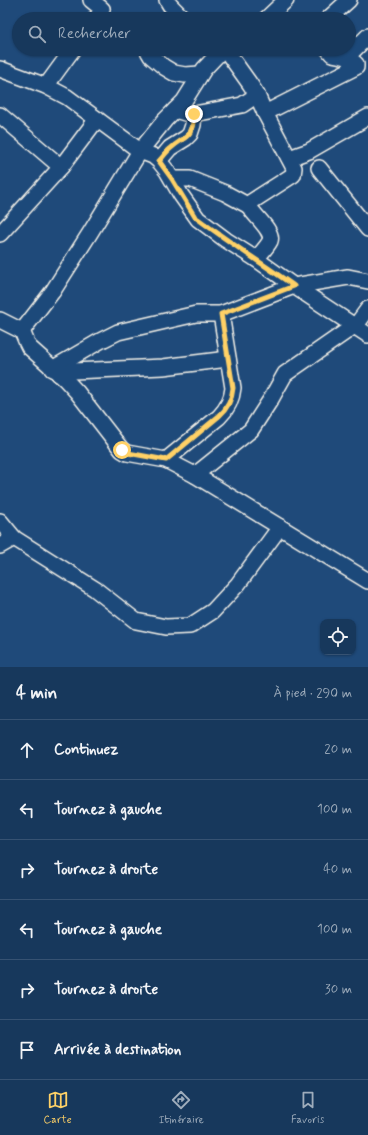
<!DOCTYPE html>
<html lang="fr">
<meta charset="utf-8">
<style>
:root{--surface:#17385c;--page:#244365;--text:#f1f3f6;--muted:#9eacbb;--line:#365272;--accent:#ffd166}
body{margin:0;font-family:Mynerve,sans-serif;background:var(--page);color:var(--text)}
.controls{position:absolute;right:12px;bottom:12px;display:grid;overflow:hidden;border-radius:8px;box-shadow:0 1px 3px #0004}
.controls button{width:36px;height:36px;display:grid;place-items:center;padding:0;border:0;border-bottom:1px solid var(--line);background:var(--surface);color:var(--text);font:20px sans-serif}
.stop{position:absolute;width:12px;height:12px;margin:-9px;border:3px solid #ffd166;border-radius:50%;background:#fff}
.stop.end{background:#ffd166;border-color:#fff;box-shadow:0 1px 4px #0008}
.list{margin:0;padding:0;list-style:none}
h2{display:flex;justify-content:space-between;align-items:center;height:52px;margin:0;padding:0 16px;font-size:17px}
h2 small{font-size:13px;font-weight:400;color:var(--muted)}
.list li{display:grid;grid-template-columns:26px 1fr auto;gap:12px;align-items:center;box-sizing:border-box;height:60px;padding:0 16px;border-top:1px solid var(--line)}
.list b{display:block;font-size:15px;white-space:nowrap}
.list em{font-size:13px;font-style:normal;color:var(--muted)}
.icon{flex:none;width:22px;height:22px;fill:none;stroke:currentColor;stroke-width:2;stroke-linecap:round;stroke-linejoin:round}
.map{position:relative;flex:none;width:368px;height:667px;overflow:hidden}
.search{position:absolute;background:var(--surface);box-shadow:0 1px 3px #0004;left:12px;right:12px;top:12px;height:44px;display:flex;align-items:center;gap:10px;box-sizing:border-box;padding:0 14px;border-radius:22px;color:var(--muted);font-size:15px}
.sheet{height:412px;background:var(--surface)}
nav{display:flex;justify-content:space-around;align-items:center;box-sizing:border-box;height:56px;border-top:1px solid var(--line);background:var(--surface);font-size:11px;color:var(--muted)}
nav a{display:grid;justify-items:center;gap:2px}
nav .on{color:var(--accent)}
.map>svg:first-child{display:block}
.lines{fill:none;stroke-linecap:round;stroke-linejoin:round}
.minor-casing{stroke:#f4f1e8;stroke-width:18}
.minor{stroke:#1f4a7a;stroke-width:15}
.route{stroke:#ffd166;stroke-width:5}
</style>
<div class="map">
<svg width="368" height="667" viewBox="0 0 368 667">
<rect width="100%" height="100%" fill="#1f4a7a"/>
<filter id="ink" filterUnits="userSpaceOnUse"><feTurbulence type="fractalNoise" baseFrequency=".025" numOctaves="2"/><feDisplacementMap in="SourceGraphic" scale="8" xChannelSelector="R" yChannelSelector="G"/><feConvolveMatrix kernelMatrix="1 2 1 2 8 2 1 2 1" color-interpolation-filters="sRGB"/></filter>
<g filter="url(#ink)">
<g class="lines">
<g class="minor-casing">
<g id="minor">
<path d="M91 0 102 9 100 14 95 19"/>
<path d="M167 0 170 5 184 19"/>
<path d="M266 19 286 0"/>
<path d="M328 19 349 0"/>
<path d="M147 49 151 56 164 67 174 73 185 75 200 74"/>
<path d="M225 49 250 84 257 95 265 113 294 168 293 175 251 202 249 206C253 215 274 231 270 241 267 247 260 254 256 259"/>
<path d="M347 57 368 36"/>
<path d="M0 69 46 86 67 97 140 151 153 156 159 161 167 171 181 195 198 219 226 240 256 259 294 286 368 335"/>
<path d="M46 86 73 49"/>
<path d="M175 110 185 113 194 114 242 105 257 95"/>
<path d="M265 113 356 67V64L347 57 332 54 328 49"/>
<path d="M0 115 61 167"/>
<path d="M289 158 309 151 368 117"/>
<path d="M159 161 170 148 186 138 190 134 193 125 194 114"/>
<path d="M319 168 368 229"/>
<path d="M172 179H190L225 193 249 206"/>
<path d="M0 234 61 167 97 119"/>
<path d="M0 320 22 331 27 343 29 347 65 379 77 392 122 450 127 453 166 460 195 475 368 581"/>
<path d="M22 331 53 291 90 233 140 151 165 120 184 101 204 69 223 49"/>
<path d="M52 369 100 341 118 332 196 314H221L294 286 348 277 368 281"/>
<path d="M59 374 65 372 73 371 163 367 228 359"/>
<path d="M166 460 219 417C227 409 232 399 233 388L221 314"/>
<path d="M195 475 251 430 271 399 285 374 357 324 368 309"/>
<path d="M0 521 14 538 95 589 136 621 166 627 190 626 213 611 238 584 280 527"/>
<path d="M0 546 14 538"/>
</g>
</g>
<use href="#minor" class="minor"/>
</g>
</g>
<g class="lines" filter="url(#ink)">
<path class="route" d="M122 450 128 453 166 460 219 416C227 409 232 399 233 388L221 314 294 286C263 264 230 243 198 219L195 217 172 179 159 161C163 157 166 152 170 149 186 134 192 141 194 114"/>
</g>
</svg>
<div class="controls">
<button><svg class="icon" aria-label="locate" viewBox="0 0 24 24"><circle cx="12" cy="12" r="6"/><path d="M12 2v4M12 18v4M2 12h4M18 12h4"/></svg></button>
</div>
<div class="stop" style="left:122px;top:450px"></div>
<div class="stop end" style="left:194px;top:114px"></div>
<div class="search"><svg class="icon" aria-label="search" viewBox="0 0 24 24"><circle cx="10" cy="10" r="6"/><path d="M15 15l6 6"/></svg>Rechercher</div>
</div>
<section class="sheet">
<h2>4 min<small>À pied · 290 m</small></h2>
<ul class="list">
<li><svg class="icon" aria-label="ahead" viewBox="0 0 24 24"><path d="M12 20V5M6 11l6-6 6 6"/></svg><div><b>Continuez</b></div><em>20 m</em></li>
<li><svg class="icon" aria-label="left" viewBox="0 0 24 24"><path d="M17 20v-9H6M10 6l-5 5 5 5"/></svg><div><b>Tournez à gauche</b></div><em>100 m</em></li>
<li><svg class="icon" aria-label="right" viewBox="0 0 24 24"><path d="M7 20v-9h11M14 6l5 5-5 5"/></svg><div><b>Tournez à droite</b></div><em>40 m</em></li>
<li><svg class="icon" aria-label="left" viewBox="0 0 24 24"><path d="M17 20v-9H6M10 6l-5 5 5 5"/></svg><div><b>Tournez à gauche</b></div><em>100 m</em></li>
<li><svg class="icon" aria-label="right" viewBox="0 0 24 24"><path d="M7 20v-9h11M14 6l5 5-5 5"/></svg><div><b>Tournez à droite</b></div><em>30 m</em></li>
<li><svg class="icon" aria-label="arrive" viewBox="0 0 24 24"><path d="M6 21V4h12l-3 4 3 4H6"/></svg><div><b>Arrivée à destination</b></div></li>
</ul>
</section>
<nav>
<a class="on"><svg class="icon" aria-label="map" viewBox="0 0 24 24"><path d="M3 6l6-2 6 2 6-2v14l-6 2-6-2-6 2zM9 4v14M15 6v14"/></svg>Carte</a>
<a><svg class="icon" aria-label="directions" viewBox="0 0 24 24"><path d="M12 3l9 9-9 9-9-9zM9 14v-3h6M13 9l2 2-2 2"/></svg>Itinéraire</a>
<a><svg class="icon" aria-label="saved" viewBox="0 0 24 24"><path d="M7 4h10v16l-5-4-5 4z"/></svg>Favoris</a>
</nav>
